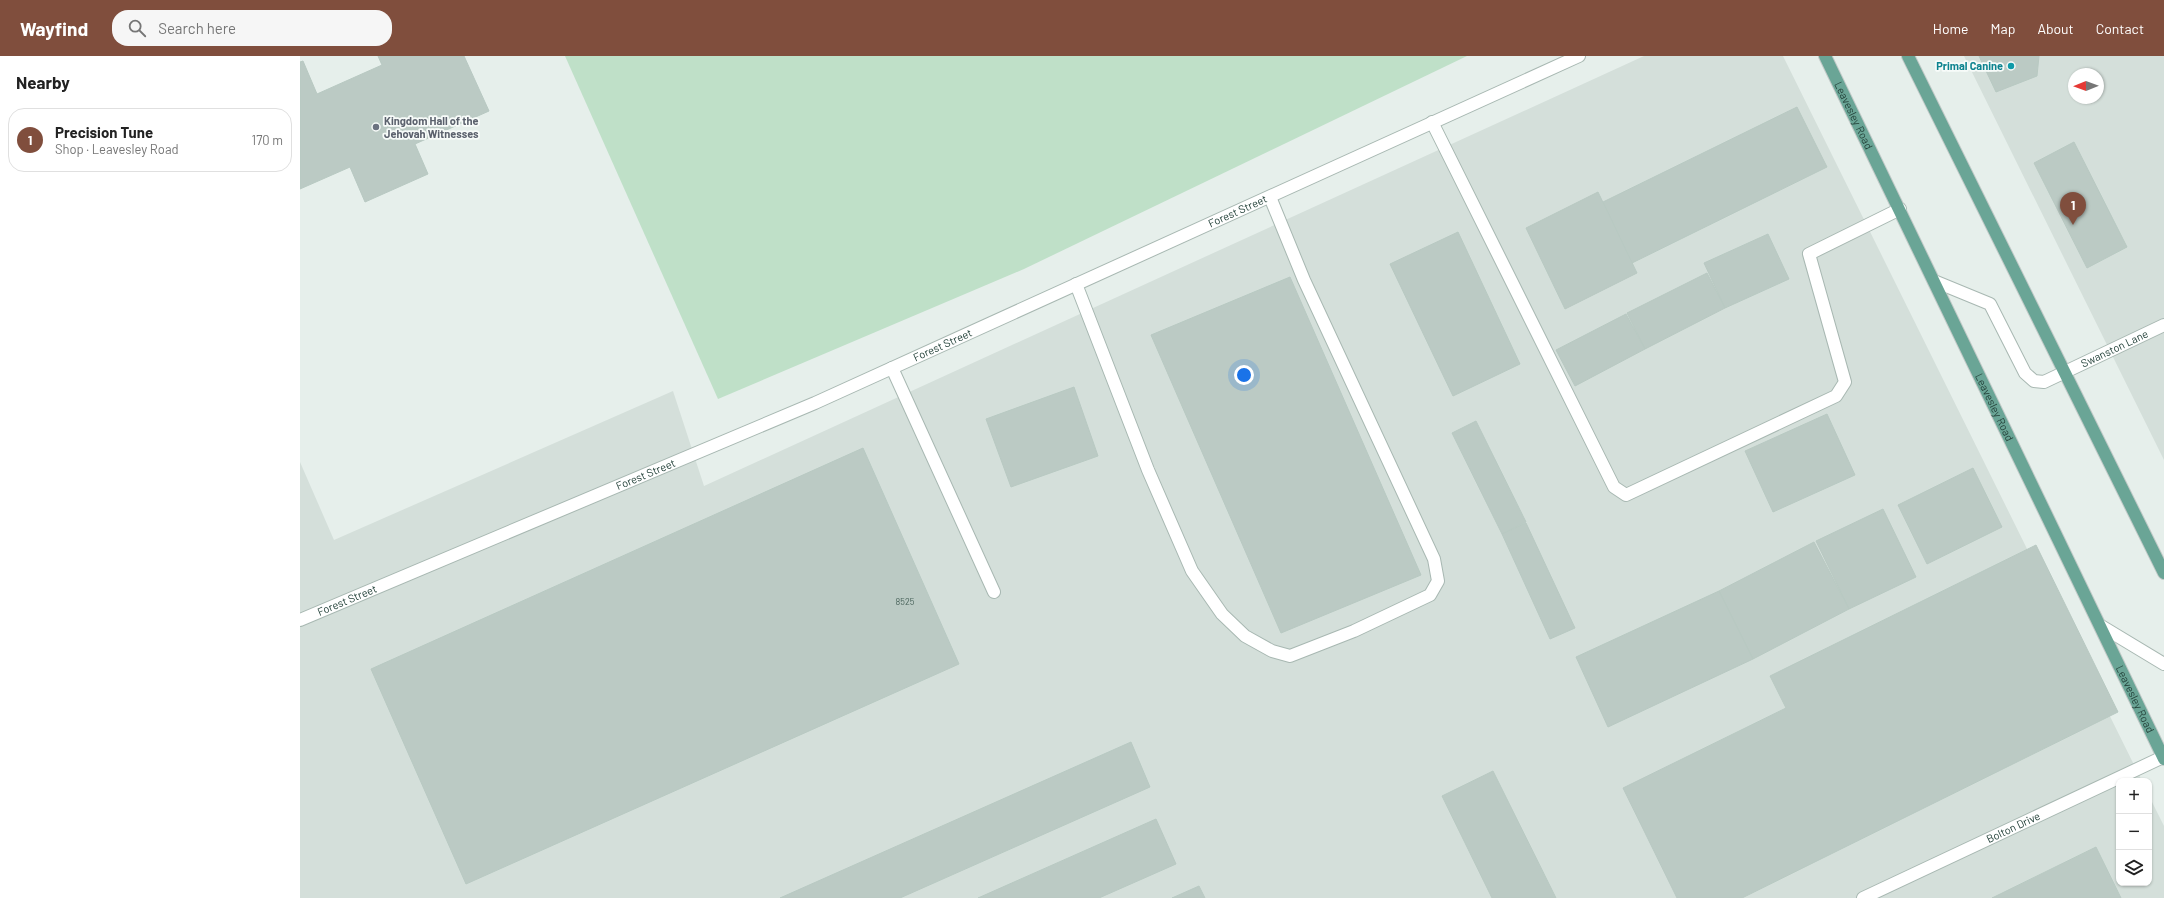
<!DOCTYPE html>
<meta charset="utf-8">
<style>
:root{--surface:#fff;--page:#f6f6f6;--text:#222;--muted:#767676;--line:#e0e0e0;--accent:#804e3d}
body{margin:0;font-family:Barlow,sans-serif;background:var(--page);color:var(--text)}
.controls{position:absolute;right:12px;bottom:12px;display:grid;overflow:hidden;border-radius:8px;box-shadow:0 1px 3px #0004}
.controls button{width:36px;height:36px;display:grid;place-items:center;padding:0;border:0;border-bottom:1px solid var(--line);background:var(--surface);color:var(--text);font:20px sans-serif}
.compass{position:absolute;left:1768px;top:12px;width:36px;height:36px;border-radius:50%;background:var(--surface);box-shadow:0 1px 3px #0004;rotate:269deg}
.you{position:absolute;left:944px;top:319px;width:14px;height:14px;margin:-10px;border:3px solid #fff;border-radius:50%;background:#1a73e8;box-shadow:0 0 0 6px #1a73e833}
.badge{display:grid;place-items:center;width:26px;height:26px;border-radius:50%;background:var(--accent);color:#fff;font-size:13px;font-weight:700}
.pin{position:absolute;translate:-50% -33px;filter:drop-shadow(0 1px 2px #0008)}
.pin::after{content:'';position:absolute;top:21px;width:14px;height:12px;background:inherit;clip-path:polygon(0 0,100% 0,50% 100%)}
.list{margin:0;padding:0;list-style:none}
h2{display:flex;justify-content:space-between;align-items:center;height:52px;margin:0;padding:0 16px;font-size:17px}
h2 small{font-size:13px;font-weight:400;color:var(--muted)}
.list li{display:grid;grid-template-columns:26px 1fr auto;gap:12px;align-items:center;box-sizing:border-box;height:64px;margin:0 8px 8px;padding:0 8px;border:1px solid var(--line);border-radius:16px}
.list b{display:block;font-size:15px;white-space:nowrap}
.list p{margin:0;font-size:13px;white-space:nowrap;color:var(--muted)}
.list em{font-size:13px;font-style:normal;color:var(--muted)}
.icon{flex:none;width:22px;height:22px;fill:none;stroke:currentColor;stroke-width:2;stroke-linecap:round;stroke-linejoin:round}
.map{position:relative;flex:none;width:1864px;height:842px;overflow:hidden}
header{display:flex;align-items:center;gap:24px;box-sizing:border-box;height:56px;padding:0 20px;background:var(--accent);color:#fff}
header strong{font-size:19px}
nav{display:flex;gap:22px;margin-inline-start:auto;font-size:14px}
.search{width:280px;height:36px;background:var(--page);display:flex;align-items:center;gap:10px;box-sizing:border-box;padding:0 14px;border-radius:16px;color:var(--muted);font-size:15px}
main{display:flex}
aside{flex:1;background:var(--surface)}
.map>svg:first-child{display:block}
.built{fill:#d4dfda;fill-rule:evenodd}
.green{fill:#bfe0c8}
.building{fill:#bbcac4;stroke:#b8c9c2}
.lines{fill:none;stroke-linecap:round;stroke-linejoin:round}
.lane-casing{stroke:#a8b8b2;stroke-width:14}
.street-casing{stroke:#a8b8b2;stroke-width:14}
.primary-casing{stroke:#c2cac8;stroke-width:14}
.lane{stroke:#fff;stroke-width:12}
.street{stroke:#fff;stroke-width:12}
.primary{stroke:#6aa596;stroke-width:12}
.culture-dot{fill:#0f9aa8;stroke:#f7fbf9;stroke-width:1.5}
.worship-dot{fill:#6b7280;stroke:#f7fbf9;stroke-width:1.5}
.labels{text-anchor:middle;stroke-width:3.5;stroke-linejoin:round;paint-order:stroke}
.number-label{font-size:9px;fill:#4a645c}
.culture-label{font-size:11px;font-weight:bold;fill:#0d838f;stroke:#f7fbf9;text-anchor:end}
.street-label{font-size:11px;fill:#24423a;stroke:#f7fbf9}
.worship-label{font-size:11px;font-weight:bold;fill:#5b616d;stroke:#f7fbf9;text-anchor:start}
</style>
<header>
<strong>Wayfind</strong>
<div class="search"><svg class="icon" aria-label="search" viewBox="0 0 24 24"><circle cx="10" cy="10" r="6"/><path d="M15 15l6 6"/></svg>Search here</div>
<nav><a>Home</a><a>Map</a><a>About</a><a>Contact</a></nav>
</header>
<main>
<aside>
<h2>Nearby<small></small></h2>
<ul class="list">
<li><span class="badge">1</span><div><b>Precision Tune</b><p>Shop · Leavesley Road</p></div><em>170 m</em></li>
</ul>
</aside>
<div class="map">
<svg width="1864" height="842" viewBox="0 0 1864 842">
<rect width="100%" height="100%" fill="#e6efeb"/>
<g class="built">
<path d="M1344 0H1483L1842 725H1819V827H1849V740L1864 770V842H0V406L34 484 373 335 404 430Z"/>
<path d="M1664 0H1864V404ZM1774 18H1798V42H1774Z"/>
</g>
<path class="green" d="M265 0H1167L724 213 418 343Z"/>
<g class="building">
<path d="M78 0H164L189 55 115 88 128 118 65 146 50 111 0 133V6L3 5 17 38 82 9Z"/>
<path d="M1679 0H1739L1737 20 1696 36Z"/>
<path d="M1497 51 1527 111 1332 207 1303 146Z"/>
<path d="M1774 86 1827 191 1787 212 1734 107Z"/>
<path d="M1298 136 1337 217 1265 253 1226 172Z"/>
<path d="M1158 176 1220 308 1153 340 1090 208Z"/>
<path d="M1468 178 1489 223 1425 252 1404 207Z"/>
<path d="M1407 217 1425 252 1345 293 1327 257Z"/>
<path d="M990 221 1121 519 981 577 851 279Z"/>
<path d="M1326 258 1345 293 1275 330 1256 294Z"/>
<path d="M774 331 798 400 711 431 686 363Z"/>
<path d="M1527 358 1555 419 1473 456 1445 395Z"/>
<path d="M1176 365 1226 466 1202 478 1152 377Z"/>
<path d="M563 392 659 608 166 828 71 613Z"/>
<path d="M1673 412 1702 471 1627 508 1598 449Z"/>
<path d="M1583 453 1616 521 1549 553 1516 485Z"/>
<path d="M1226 467 1275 572 1250 583 1202 478Z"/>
<path d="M1514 486 1549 553 1453 603 1419 535Z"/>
<path d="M1736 489 1818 656 1442 842H1377L1323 732 1486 652 1470 620Z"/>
<path d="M1419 535 1453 603 1308 671 1276 601Z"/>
<path d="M831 686 850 731 600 842H480Z"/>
<path d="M1193 715 1256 842H1192L1142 740Z"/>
<path d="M856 763 876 808 799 842H678Z"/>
<path d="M1796 791 1821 842H1692Z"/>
<path d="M899 830 905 842H872Z"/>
</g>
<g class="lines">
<g class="lane-casing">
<g id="lane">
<path d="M1132 66 1314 431 1326 439 1536 340 1545 326 1509 198 1600 153"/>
<path d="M776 228 848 414 892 515 922 558 945 580 972 595 990 600 1054 575 1130 539 1138 525 1134 503 1004 224 970 141"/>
<path d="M592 312 694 536"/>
<path d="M1801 570 1864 608"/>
<path id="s1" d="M1563 842 1863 701"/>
</g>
</g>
<g class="street-casing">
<g id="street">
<path id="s2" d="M1634 225 1690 248 1725 317 1734 325 1744 326 1864 269"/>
<path id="s3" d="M0 564 515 347 1279 0"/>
</g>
</g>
<g class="primary-casing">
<g id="primary">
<path id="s4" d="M1525 0 1864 703"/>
<path d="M1608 0 1864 517"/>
</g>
</g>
<use href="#lane" class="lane"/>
<use href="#street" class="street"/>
<use href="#primary" class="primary"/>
</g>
<circle class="culture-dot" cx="1711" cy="10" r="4"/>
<circle class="worship-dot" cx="76" cy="71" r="4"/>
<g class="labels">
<g class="number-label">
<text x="605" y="549">8525</text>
</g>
<g class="culture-label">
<text x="1703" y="14">Primal Canine</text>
</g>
<g class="street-label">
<text dy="4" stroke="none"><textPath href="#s4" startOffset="66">Leavesley Road</textPath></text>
<text dy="4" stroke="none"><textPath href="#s3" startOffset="1023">Forest Street</textPath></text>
<text dy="4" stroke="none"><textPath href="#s3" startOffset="699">Forest Street</textPath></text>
<text dy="4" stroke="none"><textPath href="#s2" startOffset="238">Swanston Lane</textPath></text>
<text dy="4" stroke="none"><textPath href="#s4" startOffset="390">Leavesley Road</textPath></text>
<text dy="4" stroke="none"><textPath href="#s3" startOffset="375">Forest Street</textPath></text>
<text dy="4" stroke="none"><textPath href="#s3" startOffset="51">Forest Street</textPath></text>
<text dy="4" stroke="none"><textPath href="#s4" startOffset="714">Leavesley Road</textPath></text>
<text dy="4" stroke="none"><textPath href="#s1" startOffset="166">Bolton Drive</textPath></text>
</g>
<g class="worship-label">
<text x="84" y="69">Kingdom Hall of the<tspan x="84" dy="13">Jehovah Witnesses</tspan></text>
</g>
</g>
</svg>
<div class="controls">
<button>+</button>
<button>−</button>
<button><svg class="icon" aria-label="layers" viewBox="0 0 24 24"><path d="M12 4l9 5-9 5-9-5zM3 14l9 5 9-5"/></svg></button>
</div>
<svg class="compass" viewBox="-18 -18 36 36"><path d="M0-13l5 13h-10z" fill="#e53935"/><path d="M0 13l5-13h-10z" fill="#767676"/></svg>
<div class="you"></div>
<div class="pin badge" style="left:1773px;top:169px">1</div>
</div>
</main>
